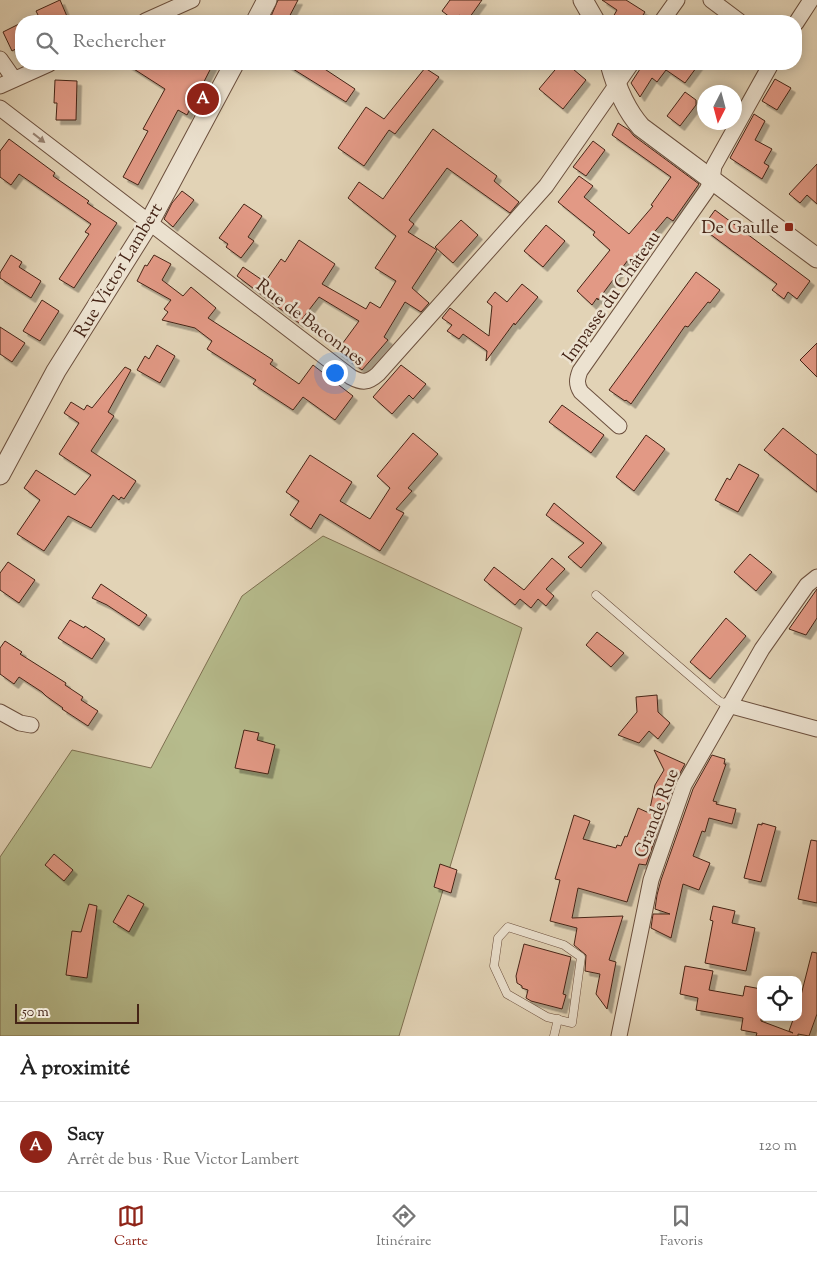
<!DOCTYPE html>
<html lang="fr">
<meta charset="utf-8">
<style>
:root{--surface:#fff;--page:#f2f2f2;--text:#222;--muted:#767676;--line:#e0e0e0;--accent:#8f2418}
body{margin:0;font-family:"Sorts Mill Goudy",serif;background:var(--page);color:var(--text)}
.controls{position:absolute;right:15px;bottom:15px;display:grid;overflow:hidden;border-radius:10px;box-shadow:0 2px 12px #0003}
.controls button{width:45px;height:45px;display:grid;place-items:center;padding:0;border:0;border-bottom:1px solid var(--line);background:var(--surface);color:var(--text);font:25px sans-serif}
.compass{position:absolute;left:697px;top:85px;width:45px;height:45px;border-radius:50%;background:var(--surface);box-shadow:0 2px 12px #0003;rotate:186deg}
.scale{position:absolute;left:15px;bottom:12px;width:124px;box-sizing:border-box;padding-left:5px;border:2px solid #452416;border-top:0;font-size:14px;line-height:18px;white-space:nowrap;color:#452416;-webkit-text-stroke:4px #ece2d0;paint-order:stroke}
.you{position:absolute;left:334px;top:372px;width:18px;height:18px;margin:-12px;border:4px solid #fff;border-radius:50%;background:#1a73e8;box-shadow:0 0 0 8px #1a73e833}
.badge{display:grid;place-items:center;width:32px;height:32px;border-radius:50%;background:var(--accent);color:#fff;font-size:16px;font-weight:700}
.pin{position:absolute;translate:-50% -50%;border:2px solid #fff;box-shadow:0 1px 5px #0006}
.list{margin:0;padding:0;list-style:none}
h2{display:flex;justify-content:space-between;align-items:center;height:65px;margin:0;padding:0 20px;font-size:21px}
h2 small{font-size:16px;font-weight:400;color:var(--muted)}
.list li{display:grid;grid-template-columns:32px 1fr auto;gap:15px;align-items:center;box-sizing:border-box;height:90px;padding:0 20px;border-top:1px solid var(--line)}
.list b{display:block;font-size:19px;white-space:nowrap}
.list p{margin:0;font-size:16px;white-space:nowrap;color:var(--muted)}
.list em{font-size:16px;font-style:normal;color:var(--muted)}
.icon{flex:none;width:28px;height:28px;fill:none;stroke:currentColor;stroke-width:2;stroke-linecap:round;stroke-linejoin:round}
.map{position:relative;flex:none;width:817px;height:1036px;overflow:hidden}
.search{position:absolute;background:var(--surface);box-shadow:0 2px 12px #0003;left:15px;right:15px;top:15px;height:55px;display:flex;align-items:center;gap:12px;box-sizing:border-box;padding:0 18px;border-radius:20px;color:var(--muted);font-size:19px}
.sheet{height:155px;background:var(--surface)}
nav{display:flex;justify-content:space-around;align-items:center;box-sizing:border-box;height:70px;border-top:1px solid var(--line);background:var(--surface);font-size:14px;color:var(--muted)}
nav a{display:grid;justify-items:center;gap:2px}
nav .on{color:var(--accent)}
.map>svg:first-child{display:block}
.green{fill:#b6bb8c;stroke:#7e7051}
.building{fill:#e29985;stroke:#452416;filter:url(#shadow)}
.lines{fill:none;stroke-linecap:round;stroke-linejoin:round}
.service-casing{stroke:#6c503e;stroke-width:9}
.minor-casing{stroke:#6c503e;stroke-width:17}
.tertiary-casing{stroke:#6c503e;stroke-width:21}
.service{stroke:#ece2d0;stroke-width:8}
.minor{stroke:#ece2d0;stroke-width:15}
.tertiary{stroke:#ece2d0;stroke-width:19}
.oneway{fill:#988373}
.poi-dot{fill:#8f2418;stroke:#ece2d0;stroke-width:2}
.labels{text-anchor:middle;stroke-width:5;stroke-linejoin:round;paint-order:stroke}
.poi-label{font-size:18px;fill:#452416;stroke:#ece2d0;text-anchor:end}
.street-label{font-size:18px;fill:#452416;stroke:#ece2d0}
</style>
<div class="map">
<svg width="817" height="1036" viewBox="0 0 817 1036">
<defs>
<filter id="shadow"><feDropShadow dx="4.5" dy="4.5" stdDeviation="0" flood-color="#0004"/></filter>
</defs>
<rect width="100%" height="100%" fill="#e2d3b6"/>
<filter id="stains"><feTurbulence type="fractalNoise" baseFrequency=".004" numOctaves="4"/><feColorMatrix values="0 0 0 0 .2 0 0 0 0 .09 0 0 0 0 .02 0 0 0 .5 -.17"/></filter>
<radialGradient id="worn" r=".72"><stop offset=".6" stop-color="#630" stop-opacity="0"/><stop offset="1" stop-color="#630" stop-opacity=".3"/></radialGradient>
<path class="green" d="M323 536 522 628 399 1036H0V857L72 750 151 768 242 596Z"/>
<g class="building">
<path d="M60 0 69 21H41L36 11Z"/>
<path d="M278 0H298L287 21H269Z"/>
<path d="M450 0H482L467 21 459 15 455 21 442 11Z"/>
<path d="M602 0H626L645 12 639 21H620L613 17 617 10Z"/>
<path d="M21 23V46L12 51 3 32Z"/>
<path d="M126 64H213L187 115 178 110 138 185 123 177 148 131 143 129 165 89Z"/>
<path d="M285 64H317L355 89 346 102Z"/>
<path d="M560 64H567L586 80 563 109 539 89Z"/>
<path d="M640 64H699L685 83 666 70 657 82 652 78 640 97 631 83 640 69Z"/>
<path d="M425 68 439 77 395 134 389 130 364 166 338 148 366 107 384 119Z"/>
<path d="M775 79 791 88 777 110 762 101Z"/>
<path d="M55 80 77 81 76 120H56L57 103H54Z"/>
<path d="M685 92 696 100V105L680 126 667 116Z"/>
<path d="M754 114 765 121 755 140 772 149 764 163 769 166 762 179 730 158Z"/>
<path d="M618 123 629 130 634 136 699 184 673 221 667 217 630 261 628 260 598 300 597 298 592 305 577 291 610 250 593 235 595 232 558 202 579 176 593 186 584 197 629 234 653 206 651 205 671 177 612 135Z"/>
<path d="M433 129 497 176 494 181 519 202 510 213 447 168 409 220 414 224 408 232 437 250 412 288 429 303 421 312 405 302 384 337 388 340 362 370 337 351 359 321 319 297 299 323 237 276 243 267 265 282 281 259 285 262 299 240 335 264 322 284 366 309 370 302 380 308 396 281 375 268 396 236 348 198 359 182 383 199Z"/>
<path d="M9 139 55 173 53 176 89 201 87 203 117 223 74 288 59 279 89 234 85 232 91 224 19 174 11 185 0 177V151Z"/>
<path d="M593 141 605 150 586 176 573 167Z"/>
<path d="M817 164V204L807 195 800 203 789 194Z"/>
<path d="M182 191 194 200 173 227 164 219 172 203Z"/>
<path d="M244 204 262 216 248 237 254 241 241 258 226 247 228 244 219 238Z"/>
<path d="M715 210 810 281 797 299 788 292 784 299 772 290 777 284 702 228Z"/>
<path d="M461 220 478 235 453 263 435 247Z"/>
<path d="M546 225 565 241 543 267 524 251Z"/>
<path d="M11 255 22 262 19 267 41 281 31 298 0 278V273Z"/>
<path d="M154 255 171 264 162 280 183 296 191 287 216 308 208 318 273 360 270 364 299 384 313 365 353 396 335 420 303 397 293 410 253 384 256 380 207 349 212 341 195 328 162 320 168 312 164 309 171 300 137 281 145 265 147 266Z"/>
<path d="M696 272 720 290 710 303 708 302 688 327 685 326 631 404 626 400 625 401 609 390Z"/>
<path d="M522 284 538 297 515 325 514 323 486 361 487 351 463 334 459 339 447 331 452 325 442 318 450 308 489 336 492 306 487 302 495 292 507 302Z"/>
<path d="M42 300 59 311 40 341 23 331Z"/>
<path d="M0 327 25 343 12 362 0 354Z"/>
<path d="M817 343V377L800 360Z"/>
<path d="M157 345 175 356 160 383 137 370 145 356 149 359Z"/>
<path d="M401 365 426 384 413 399 409 395 392 414 373 397Z"/>
<path d="M125 367 131 370 108 412 114 416 91 451 136 481 124 499 121 497 119 500 113 495 91 528 68 516 44 551 17 534 40 500 24 488 36 470 75 495 91 475 59 454 79 423 64 413 71 402 84 410 87 405 92 408Z"/>
<path d="M562 405 604 435 591 453 549 422Z"/>
<path d="M783 428 817 455V492L764 450Z"/>
<path d="M413 433 438 454 408 488 412 491 396 509 404 513 380 551 320 514 311 529 290 515 299 501 286 492 310 455 352 482 340 501 370 519 390 488 377 476Z"/>
<path d="M646 435 665 449 634 491 616 477Z"/>
<path d="M739 464 759 475 738 512 715 500 727 478 730 480Z"/>
<path d="M554 503 602 543 581 568 568 557 584 543 546 515Z"/>
<path d="M750 554 772 572 756 591 734 572Z"/>
<path d="M552 558 565 569 546 589 554 596 546 606 538 599 531 608 520 599 515 605 484 580 494 567 524 590Z"/>
<path d="M8 562 35 580 19 603 0 590V573Z"/>
<path d="M101 584 147 615 139 626 107 605 92 598Z"/>
<path d="M817 589V618L806 635 789 629Z"/>
<path d="M726 618 746 636 710 679 690 662Z"/>
<path d="M70 620 84 628 85 626 105 639 92 659 58 638Z"/>
<path d="M597 632 624 653 611 667 586 645Z"/>
<path d="M5 641 22 652 20 654 66 683 65 685 83 697 81 700 98 711 88 726 62 709 63 708 46 696 42 692 19 677 14 684 0 674V648Z"/>
<path d="M657 695 658 712 670 723 658 739 649 731 639 743 618 735 637 712 636 697Z"/>
<path d="M244 730 259 733 257 740 275 745 268 774 235 768Z"/>
<path d="M654 750 685 764 675 782 646 865 639 864 627 902 578 888 572 918 623 916 609 960 616 962 607 1009 596 994 600 974 585 971 586 955 574 945 577 928 550 921 560 880 555 879 574 815 590 821 583 839 616 848 617 845 621 846 625 836 627 837 638 808 649 813 655 785 664 770Z"/>
<path d="M712 755 725 759 724 764H726L713 801 717 802 716 804 736 809 732 824 709 818 705 832 702 831 693 856 710 863 699 890 683 884 671 938 651 928 653 914H670L655 909 657 895 661 880 693 789Z"/>
<path d="M762 823 776 827 761 882 744 878 758 824 762 825Z"/>
<path d="M811 840 817 841V903L798 899Z"/>
<path d="M54 854 73 870 64 881 45 865Z"/>
<path d="M440 864 457 870 451 893 434 887Z"/>
<path d="M128 895 144 904 129 932 113 922Z"/>
<path d="M89 904 97 906 87 978 66 975 72 931 81 932Z"/>
<path d="M713 906 735 911 732 923 755 928 746 971 705 963 713 921 710 920Z"/>
<path d="M524 944 571 957 563 994 566 995 562 1009 531 1001 526 998 528 990 522 988V986L517 983 516 976Z"/>
<path d="M812 952 817 953V1014L809 1036 798 1034V1036H756L757 1033 741 1030 743 1018 696 1010 698 998 680 994 685 966 713 971 709 990 743 996 745 986 761 989V1021L793 1033 789 1031 794 1017H798V1007Z"/>
</g>
<g class="lines">
<g class="service-casing">
<g id="service">
<path d="M596 595 719 701 728 705"/>
<path d="M508 927 564 945 581 957 572 1023 547 1017 507 994 494 966 498 938Z"/>
<path d="M554 1036 558 1019"/>
</g>
</g>
<g class="minor-casing">
<g id="minor">
<path d="M711 0 739 21"/>
<path d="M145 21 192 0"/>
<path d="M662 21 677 0"/>
<path d="M796 23 811 0"/>
<path d="M0 59 14 79"/>
<path d="M0 86 49 64"/>
<path d="M0 108 351 377C362 383 368 383 378 374L546 186 631 64"/>
<path d="M619 426 581 392C576 384 577 379 580 371L707 190 712 179 714 166 771 64"/>
<path d="M728 705 817 729"/>
<path d="M0 712 20 723 31 725"/>
<path d="M619 1036 651 880 684 785 762 649 807 585 817 577"/>
</g>
</g>
<g class="tertiary-casing">
<g id="tertiary">
<path d="M583 0 595 21"/>
<path d="M256 21 267 0"/>
<path d="M610 64C616 86 625 109 641 127L817 258"/>
<path d="M0 475 56 371 149 223 234 64"/>
</g>
</g>
<use href="#service" class="service"/>
<use href="#minor" class="minor"/>
<use href="#tertiary" class="tertiary"/>
</g>
<defs><path id="oneway-solid" d="M-6-.8H1V-3.2L6.5 0L1 3.2V.8H-6Z" transform="scale(1.25)"/></defs>
<use class="oneway" href="#oneway-solid" transform="translate(39 138) rotate(38)"/>
<rect class="poi-dot" x="784" y="222" width="10" height="10" rx="2.5"/>
<g class="labels">
<g class="poi-label">
<text x="779" y="233">De Gaulle</text>
</g>
<g class="street-label">
<text transform="translate(118 270) rotate(-59)" y="6">Rue Victor Lambert</text>
<text transform="translate(611 296) rotate(-55)" y="6">Impasse du Château</text>
<text transform="translate(311 322) rotate(37)" y="6">Rue de Baconnes</text>
<text transform="translate(656 813) rotate(-69)" y="6">Grande Rue</text>
</g>
</g>
<rect width="100%" height="100%" filter="url(#stains)"/>
<rect width="100%" height="100%" fill="url(#worn)"/>
</svg>
<div class="controls">
<button><svg class="icon" aria-label="locate" viewBox="0 0 24 24"><circle cx="12" cy="12" r="6"/><path d="M12 2v4M12 18v4M2 12h4M18 12h4"/></svg></button>
</div>
<svg class="compass" viewBox="-18 -18 36 36"><path d="M0-13l5 13h-10z" fill="#e53935"/><path d="M0 13l5-13h-10z" fill="#767676"/></svg>
<div class="scale">50 m</div>
<div class="you"></div>
<div class="pin badge" style="left:203px;top:99px">A</div>
<div class="search"><svg class="icon" aria-label="search" viewBox="0 0 24 24"><circle cx="10" cy="10" r="6"/><path d="M15 15l6 6"/></svg>Rechercher</div>
</div>
<section class="sheet">
<h2>À proximité<small></small></h2>
<ul class="list">
<li><span class="badge">A</span><div><b>Sacy</b><p>Arrêt de bus · Rue Victor Lambert</p></div><em>120 m</em></li>
</ul>
</section>
<nav>
<a class="on"><svg class="icon" aria-label="map" viewBox="0 0 24 24"><path d="M3 6l6-2 6 2 6-2v14l-6 2-6-2-6 2zM9 4v14M15 6v14"/></svg>Carte</a>
<a><svg class="icon" aria-label="directions" viewBox="0 0 24 24"><path d="M12 3l9 9-9 9-9-9zM9 14v-3h6M13 9l2 2-2 2"/></svg>Itinéraire</a>
<a><svg class="icon" aria-label="saved" viewBox="0 0 24 24"><path d="M7 4h10v16l-5-4-5 4z"/></svg>Favoris</a>
</nav>
